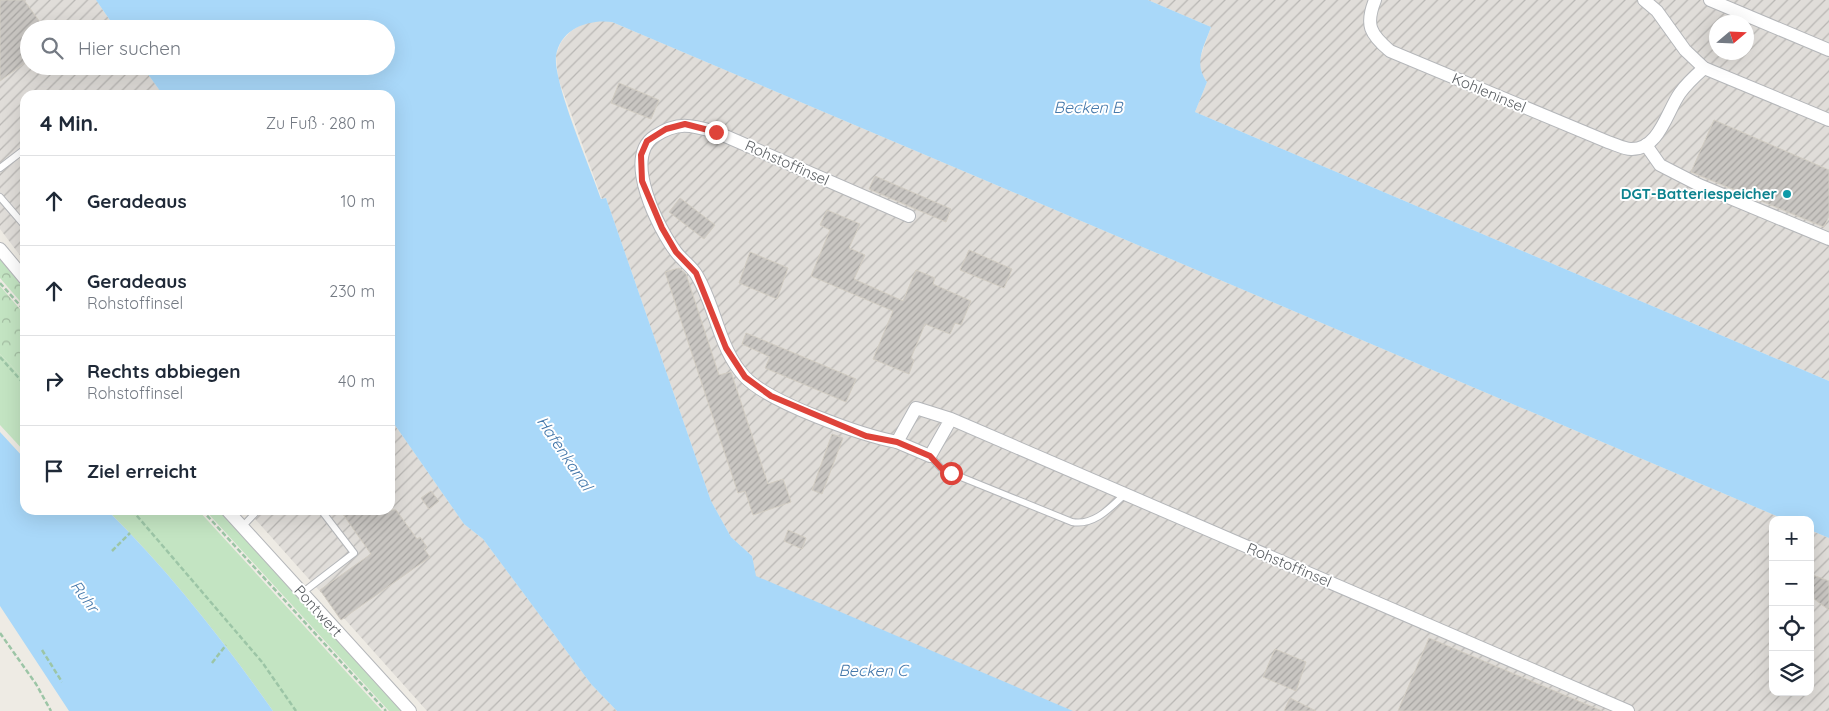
<!DOCTYPE html>
<html lang="de">
<meta charset="utf-8">
<style>
:root{--surface:#fff;--page:#f6f6f7;--text:#1f2937;--muted:#747a83;--line:#e0e1e3}
body{margin:0;font-family:Quicksand,sans-serif;background:var(--page);color:var(--text)}
.controls{position:absolute;right:15px;bottom:15px;display:grid;overflow:hidden;border-radius:10px;box-shadow:0 5px 20px #0002}
.controls button{width:45px;height:45px;display:grid;place-items:center;padding:0;border:0;border-bottom:1px solid var(--line);background:var(--surface);color:var(--text);font:25px sans-serif}
.compass{position:absolute;left:1709px;top:15px;width:45px;height:45px;border-radius:50%;background:var(--surface);box-shadow:0 5px 20px #0002;rotate:71deg}
.stop{position:absolute;width:15px;height:15px;margin:-11px;border:4px solid #de433a;border-radius:50%;background:#fff}
.stop.end{background:#de433a;border-color:#fff;box-shadow:0 1px 5px #0008}
.list{margin:0;padding:0;list-style:none}
h2{display:flex;justify-content:space-between;align-items:center;height:65px;margin:0;padding:0 20px;font-size:21px}
h2 small{font-size:16px;font-weight:400;color:var(--muted)}
.list li{display:grid;grid-template-columns:32px 1fr auto;gap:15px;align-items:center;box-sizing:border-box;height:90px;padding:0 20px;border-top:1px solid var(--line)}
.list b{display:block;font-size:19px;white-space:nowrap}
.list p{margin:0;font-size:16px;white-space:nowrap;color:var(--muted)}
.list em{font-size:16px;font-style:normal;color:var(--muted)}
.icon{flex:none;width:28px;height:28px;fill:none;stroke:currentColor;stroke-width:2;stroke-linecap:round;stroke-linejoin:round}
.map{position:relative;flex:none;width:1829px;height:711px;overflow:hidden}
.search{position:absolute;background:var(--surface);box-shadow:0 5px 20px #0002;left:20px;top:20px;width:375px;height:55px;display:flex;align-items:center;gap:12px;box-sizing:border-box;padding:0 18px;border-radius:28px;color:var(--muted);font-size:19px}
.panel{position:absolute;background:var(--surface);box-shadow:0 5px 20px #0002;left:20px;top:90px;width:375px;height:425px;border-radius:15px}
.map>svg:first-child{display:block}
.industrial{fill:url(#industrial-furrows);fill-rule:evenodd}
.green{fill:#c3e4c2}
.forest{fill:url(#forest-crowns)}
.water{fill:#a9d8f9}
.building{fill:url(#building-hatch);stroke:#d2cdc3}
.lines{fill:none;stroke-linecap:round;stroke-linejoin:round}
.service-casing{stroke:#b5b7ba;stroke-width:8}
.minor-casing{stroke:#b5b7ba;stroke-width:14}
.path{stroke:#9cc5a6;stroke-width:2.5;stroke-dasharray:5 2.5;stroke-linecap:butt}
.service{stroke:#fff;stroke-width:6}
.minor{stroke:#fff;stroke-width:12}
.route{stroke:#de433a;stroke-width:6}
.culture-dot{fill:#0f9aa8;stroke:#fff;stroke-width:2}
.labels{text-anchor:middle;stroke-width:4;stroke-linejoin:round;paint-order:stroke}
.street-label{font-size:15px;fill:#5c6064;stroke:#fff}
.culture-label{font-size:15px;font-weight:bold;fill:#0d838f;stroke:#fff;text-anchor:end}
.water-label{font-size:16px;font-style:italic;fill:#4679ab;stroke:#fff}
</style>
<div class="map">
<svg width="1829" height="711" viewBox="0 0 1829 711">
<defs>
<pattern id="industrial-furrows" width="10" height="10" patternUnits="userSpaceOnUse" patternTransform="scale(1.25)"><rect width="10" height="10" fill="#e0ddd9"/><path d="M-1 1l2-2M0 10L10 0M9 11l2-2" fill="none" stroke="#b9b7b4"/></pattern>
<pattern id="forest-crowns" width="20" height="18" patternUnits="userSpaceOnUse" patternTransform="scale(1.25)"><rect width="20" height="18" fill="#c3e4c2"/><path d="M2 6a3 3 0 1 1 6 0M12 15a3 3 0 1 1 6 0" fill="none" stroke="#a2bca1"/></pattern>
<pattern id="building-hatch" width="6" height="6" patternUnits="userSpaceOnUse" patternTransform="scale(1.25)"><rect width="6" height="6" fill="#c9c6c2"/><path d="M-1 1l2-2M0 6l6-6M5 7l2-2" fill="none" stroke="#a6a4a1"/></pattern>
</defs>
<rect width="100%" height="100%" fill="#eeebe4"/>
<g class="industrial">
<path d="M0 0H96L116 29H29V66H142L163 95H25V262L0 229Z"/>
<path d="M1148 0H1829V381L1195 112 1207 82 1201 73 1199 61 1211 27ZM1716 22H1746V52H1716Z"/>
<path d="M598 20 612 22 1786 520H1773V692H1810V530L1829 538V711H1072L755 576 752 556 731 537 711 501 606 198 602 199 558 78 556 55 561 42 571 31 584 23Z"/>
<path d="M390 418 464 524 483 539 591 684 617 711H427L247 510H390Z"/>
</g>
<g class="green">
<path d="M0 354 25 380V452L0 425Z"/>
<path d="M107 510H198L382 711H273C223 640 169 571 107 510Z"/>
<path d="M205 510H219L402 711H389Z"/>
</g>
<g class="forest">
<path d="M0 259 25 289V307L0 278Z"/>
<path d="M0 286 25 315V380L0 354Z"/>
</g>
<g class="water">
<path d="M96 0H1148L1211 27C1204 47 1193 63 1207 82L1195 112 1829 381V538L1810 530V520H1786L612 22C588 19 560 29 556 56 553 83 591 169 601 199L606 198 711 501 731 537 752 556 756 576 1073 711H617L591 684 483 539 464 524 390 418V95H163L142 66H386V29H116Z"/>
<path d="M0 432 23 457H25V510H107C169 571 223 640 273 711H69L0 606Z"/>
</g>
<g class="building">
<path d="M0 0H24L45 29H29V60L0 81Z"/>
<path d="M619 83 659 100 651 119 611 103Z"/>
<path d="M1714 120 1829 170V216L1824 227 1691 172Z"/>
<path d="M875 176 951 209 946 222 869 189Z"/>
<path d="M680 198 715 225 704 239 669 212Z"/>
<path d="M827 210 860 224 849 248 865 255 854 279 903 301 916 270 935 278 933 284 971 301 961 325 955 323 950 334 925 324 911 358 914 360 909 374 873 359 893 311 811 276 830 230 820 225Z"/>
<path d="M969 250 1012 269 1004 288 960 270Z"/>
<path d="M750 252 788 268 777 299 739 283Z"/>
<path d="M679 268 686 274 719 375 731 372 768 484 783 479 791 502 753 515 745 491 738 493 665 272Z"/>
<path d="M746 333 856 379 846 402 765 368 770 357 742 344Z"/>
<path d="M832 434 843 438 822 494 812 490Z"/>
<path d="M431 491 439 501 429 509 421 498Z"/>
<path d="M340 510H396L417 539 420 537 427 547 424 549 430 557 341 620 320 590 371 554Z"/>
<path d="M788 530 806 538 802 549 784 541Z"/>
<path d="M1810 574 1829 581V610L1810 596Z"/>
<path d="M1429 638 1602 711H1398Z"/>
<path d="M1275 649 1306 662 1296 691 1263 677Z"/>
<path d="M1290 698 1316 711H1284Z"/>
</g>
<g class="lines">
<g class="service-casing">
<g id="service">
<path d="M0 168 25 149"/>
<path d="M0 197 25 226"/>
<path d="M930 456 941 468 951 473 1072 522C1094 526 1110 508 1125 494"/>
<path d="M242 527 258 510"/>
<path d="M302 593 354 553 321 510"/>
</g>
</g>
<g class="minor-casing">
<g id="minor">
<path d="M1375 0C1365 25 1370 34 1390 51L1608 142C1615 144 1624 149 1631 149 1659 150 1667 111 1680 93 1687 83 1695 76 1704 68"/>
<path d="M1644 0 1657 11 1685 50 1704 68 1829 120"/>
<path d="M1710 0 1829 50"/>
<path d="M1646 145 1660 165 1699 185 1829 239"/>
<path d="M0 249 25 279"/>
<path d="M951 419 930 456 897 442 916 408 951 419 1628 711"/>
<path d="M897 442C861 435 770 403 745 377 718 348 716 306 696 274 691 266 682 260 676 252 658 228 622 157 655 136 678 121 691 125 716 132L909 216"/>
<path d="M227 510 410 711"/>
</g>
</g>
<g class="path">
<path d="M0 283 25 311"/>
<path d="M0 357 25 385"/>
<path d="M132 510 262 662 296 711"/>
<path d="M202 510 386 711"/>
<path d="M112 551 130 533"/>
<path d="M0 633 36 684 51 711"/>
<path d="M42 650 62 682"/>
<path d="M212 663 226 645"/>
</g>
<use href="#service" class="service"/>
<use href="#minor" class="minor"/>
</g>
<g class="lines">
<path class="route" d="M716 132 685 124 666 129 647 141 641 155 642 181 662 228 676 252 696 273 726 348 745 377 771 396 866 436 897 442 930 456 941 468 951 473"/>
</g>
<circle class="culture-dot" cx="1787" cy="194" r="5"/>
<g class="labels">
<g class="street-label">
<text transform="translate(1489 93) rotate(23)" y="5">Kohleninsel</text>
<text transform="translate(787 163) rotate(24)" y="5">Rohstoffinsel</text>
<text transform="translate(1289 565) rotate(23)" y="5">Rohstoffinsel</text>
<text transform="translate(318 611) rotate(48)" y="5">Pontwert</text>
</g>
<g class="culture-label">
<text x="1777" y="199">DGT-Batteriespeicher</text>
</g>
<g class="water-label">
<text x="1088" y="113">Becken B</text>
<text transform="translate(565 453) rotate(56)" y="6">Hafenkanal</text>
<text transform="translate(85 596) rotate(53)" y="6">Ruhr</text>
<text x="873" y="676">Becken C</text>
</g>
</g>
</svg>
<div class="controls">
<button>+</button>
<button>−</button>
<button><svg class="icon" aria-label="locate" viewBox="0 0 24 24"><circle cx="12" cy="12" r="6"/><path d="M12 2v4M12 18v4M2 12h4M18 12h4"/></svg></button>
<button><svg class="icon" aria-label="layers" viewBox="0 0 24 24"><path d="M12 4l9 5-9 5-9-5zM3 14l9 5 9-5"/></svg></button>
</div>
<svg class="compass" viewBox="-18 -18 36 36"><path d="M0-13l5 13h-10z" fill="#e53935"/><path d="M0 13l5-13h-10z" fill="#747a83"/></svg>
<div class="stop" style="left:951px;top:473px"></div>
<div class="stop end" style="left:716px;top:132px"></div>
<div class="search"><svg class="icon" aria-label="search" viewBox="0 0 24 24"><circle cx="10" cy="10" r="6"/><path d="M15 15l6 6"/></svg>Hier suchen</div>
<section class="panel">
<h2>4 Min.<small>Zu Fuß · 280 m</small></h2>
<ul class="list">
<li><svg class="icon" aria-label="ahead" viewBox="0 0 24 24"><path d="M12 20V5M6 11l6-6 6 6"/></svg><div><b>Geradeaus</b></div><em>10 m</em></li>
<li><svg class="icon" aria-label="ahead" viewBox="0 0 24 24"><path d="M12 20V5M6 11l6-6 6 6"/></svg><div><b>Geradeaus</b><p>Rohstoffinsel</p></div><em>230 m</em></li>
<li><svg class="icon" aria-label="right" viewBox="0 0 24 24"><path d="M7 20v-9h11M14 6l5 5-5 5"/></svg><div><b>Rechts abbiegen</b><p>Rohstoffinsel</p></div><em>40 m</em></li>
<li><svg class="icon" aria-label="arrive" viewBox="0 0 24 24"><path d="M6 21V4h12l-3 4 3 4H6"/></svg><div><b>Ziel erreicht</b></div></li>
</ul>
</section>
</div>
